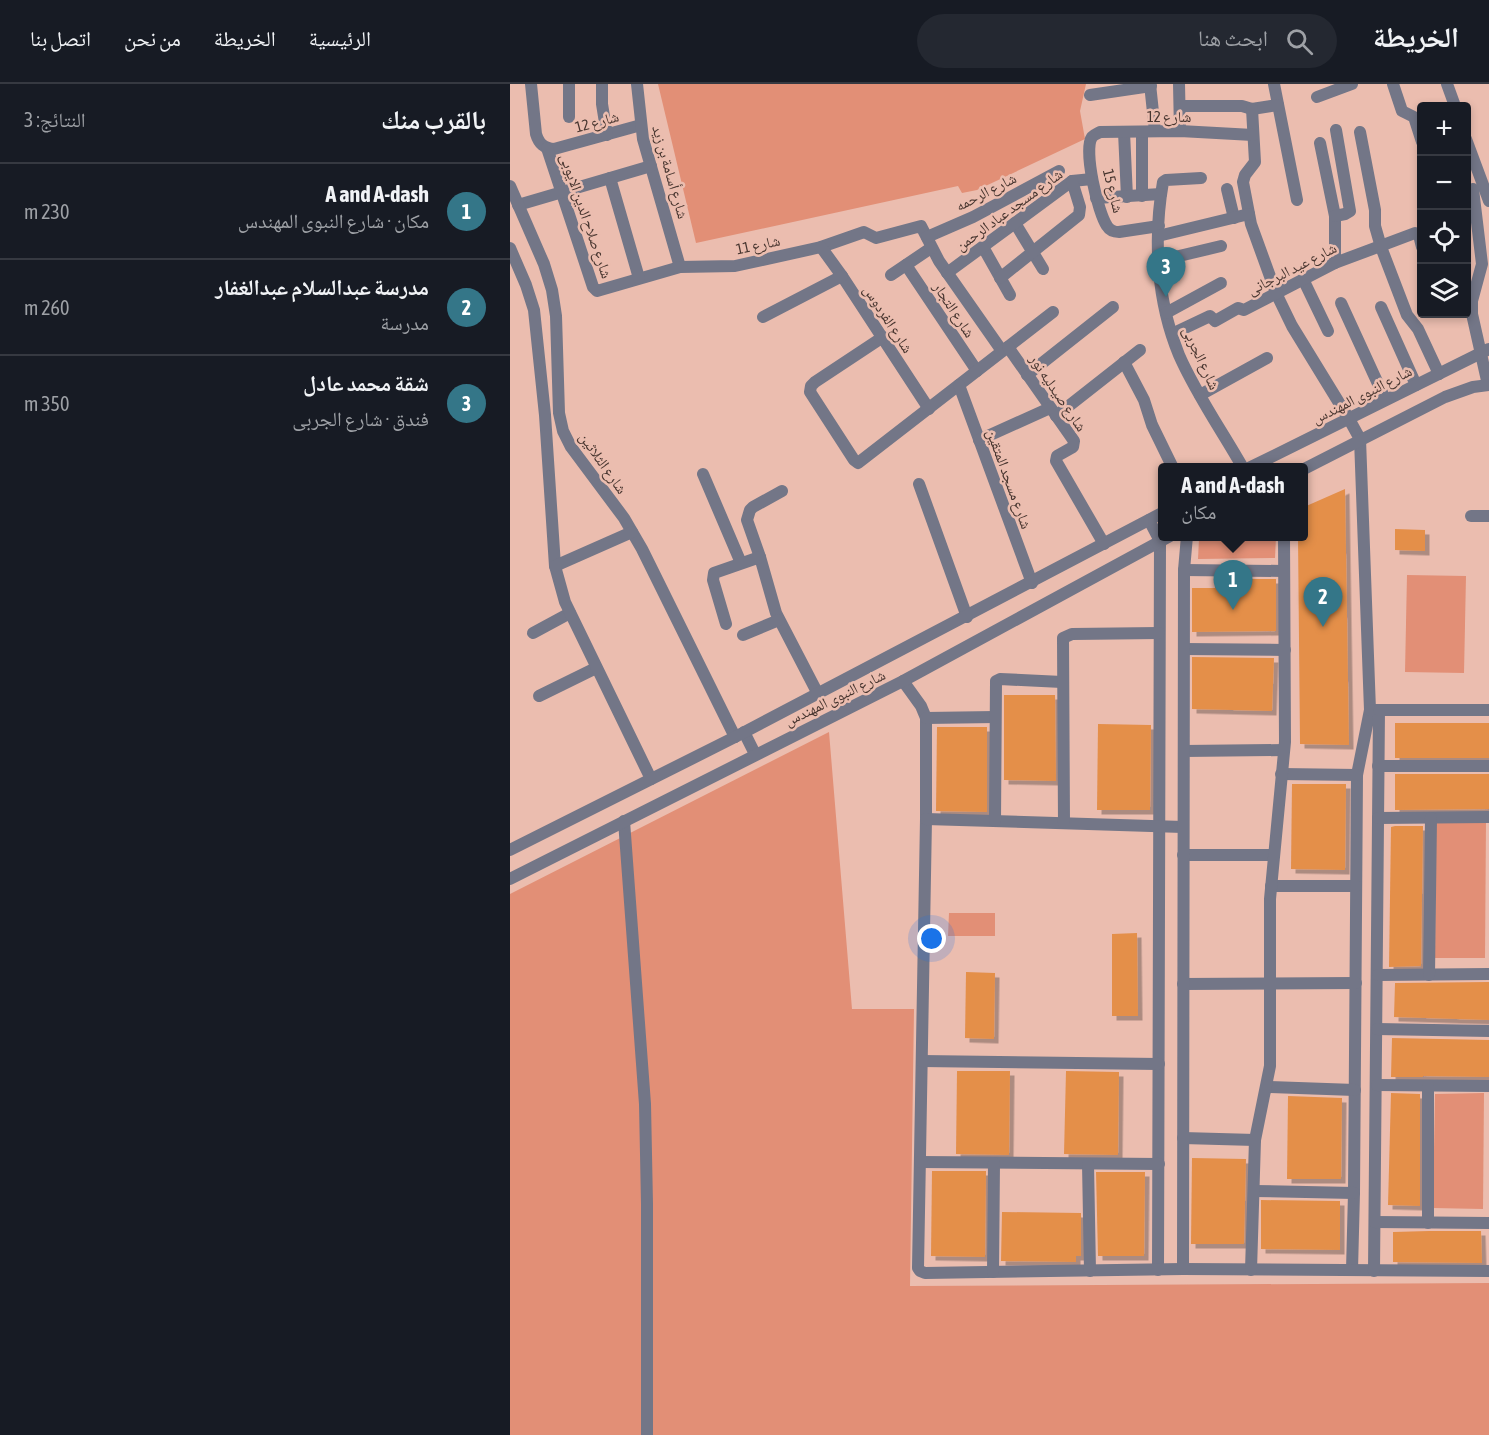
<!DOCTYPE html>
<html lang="ar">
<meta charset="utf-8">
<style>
:root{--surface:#171b24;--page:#242831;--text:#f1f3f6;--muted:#9ea1a6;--line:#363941;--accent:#347688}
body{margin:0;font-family:"Asap Condensed","Noto Naskh Arabic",sans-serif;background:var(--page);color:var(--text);direction:rtl}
.controls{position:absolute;right:18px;top:18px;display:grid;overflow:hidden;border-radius:6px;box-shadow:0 3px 9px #0003}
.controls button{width:54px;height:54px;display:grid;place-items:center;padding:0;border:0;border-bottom:2px solid var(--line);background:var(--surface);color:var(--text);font:30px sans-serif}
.you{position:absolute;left:422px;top:855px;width:21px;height:21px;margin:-15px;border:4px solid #fff;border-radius:50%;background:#1a73e8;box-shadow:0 0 0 9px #1a73e833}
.badge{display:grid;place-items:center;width:39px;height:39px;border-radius:50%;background:var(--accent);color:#fff;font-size:20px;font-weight:700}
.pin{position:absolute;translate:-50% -50px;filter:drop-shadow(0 2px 3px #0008)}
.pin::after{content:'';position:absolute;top:32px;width:21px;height:18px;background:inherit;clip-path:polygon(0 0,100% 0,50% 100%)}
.popup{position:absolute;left:648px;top:379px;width:150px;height:78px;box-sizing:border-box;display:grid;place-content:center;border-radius:6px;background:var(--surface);filter:drop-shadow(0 2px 4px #0005);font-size:20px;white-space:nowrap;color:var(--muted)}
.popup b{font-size:22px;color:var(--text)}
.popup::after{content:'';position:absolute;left:50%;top:100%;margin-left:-12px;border:12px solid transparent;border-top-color:var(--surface)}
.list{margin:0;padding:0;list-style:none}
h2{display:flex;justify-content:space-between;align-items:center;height:78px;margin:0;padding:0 24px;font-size:26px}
h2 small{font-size:20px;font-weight:400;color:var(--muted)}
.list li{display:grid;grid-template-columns:39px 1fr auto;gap:18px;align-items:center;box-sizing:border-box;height:96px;padding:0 24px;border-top:2px solid var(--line)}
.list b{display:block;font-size:22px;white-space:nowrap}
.list p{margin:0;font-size:20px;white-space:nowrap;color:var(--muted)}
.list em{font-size:20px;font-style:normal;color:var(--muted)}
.icon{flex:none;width:33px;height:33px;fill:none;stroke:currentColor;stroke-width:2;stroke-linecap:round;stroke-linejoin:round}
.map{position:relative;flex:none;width:979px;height:1351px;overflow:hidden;direction:ltr}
header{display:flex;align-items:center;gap:36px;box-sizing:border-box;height:84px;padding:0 30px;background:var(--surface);border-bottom:2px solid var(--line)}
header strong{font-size:28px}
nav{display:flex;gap:33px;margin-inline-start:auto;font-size:21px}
.search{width:420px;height:54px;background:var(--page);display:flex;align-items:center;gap:15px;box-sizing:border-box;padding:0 21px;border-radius:33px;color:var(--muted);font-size:22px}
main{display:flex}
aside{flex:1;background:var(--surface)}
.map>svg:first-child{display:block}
.green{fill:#e28f76}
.building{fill:#e48f4a;filter:url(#shadow)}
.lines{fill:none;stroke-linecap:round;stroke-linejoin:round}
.minor{stroke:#737687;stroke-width:12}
.tertiary{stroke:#737687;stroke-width:12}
.labels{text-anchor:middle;stroke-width:5;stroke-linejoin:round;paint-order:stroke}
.street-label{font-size:15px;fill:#47352f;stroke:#ebbdaf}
</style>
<header>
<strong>الخريطة</strong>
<div class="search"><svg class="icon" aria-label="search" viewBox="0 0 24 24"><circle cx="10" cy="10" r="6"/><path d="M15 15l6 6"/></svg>ابحث هنا</div>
<nav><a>الرئيسية</a><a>الخريطة</a><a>من نحن</a><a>اتصل بنا</a></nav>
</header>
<main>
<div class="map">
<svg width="979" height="1351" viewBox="0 0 979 1351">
<defs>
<filter id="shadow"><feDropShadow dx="4.5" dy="4.5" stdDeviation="0" flood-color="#0004"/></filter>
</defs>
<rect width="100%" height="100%" fill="#ebbdaf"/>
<g class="green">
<path d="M148 0H576L570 27 575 55 467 106 452 109 448 102 186 159Z"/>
<path d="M695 452 766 453 765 474 688 475 689 455Z"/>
<path d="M897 491 956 492 954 589 895 588Z"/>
<path d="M319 648 342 925H404L400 1202 979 1199V1351H0V810Z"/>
<path d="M926 736H976L975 874H925Z"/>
<path d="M439 829H485V852H438Z"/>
<path d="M974 1009 973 1125 923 1124 925 1010Z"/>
</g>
<g class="building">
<path d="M835 405 839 661 790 660 788 453H794V423Z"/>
<path d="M885 445 915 446V467L885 466Z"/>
<path d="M705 495H766V547L682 548V504H705Z"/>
<path d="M682 573 764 574 762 627 682 625Z"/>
<path d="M494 611H545L546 697 494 696Z"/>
<rect x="885" y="639" width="94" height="35"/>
<path d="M588 640 641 641 640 726H587Z"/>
<path d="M427 643H477V728L426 727Z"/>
<path d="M885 690H979V725L885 726Z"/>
<path d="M782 700H836L835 786 781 785Z"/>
<path d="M885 742H913L911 882 879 883 881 743Z"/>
<path d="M627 849 628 932H602V850Z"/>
<path d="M456 888 485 889 484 955 455 954Z"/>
<path d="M979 898V936L884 933 885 899Z"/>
<path d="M882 954 979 956V993L913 992V993H881Z"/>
<path d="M447 987H500L499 1071 446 1070Z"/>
<path d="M556 987 609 988 608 1071 554 1070Z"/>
<path d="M881 1009 910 1010V1122L878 1121Z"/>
<path d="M778 1012 832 1014 831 1095H777Z"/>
<path d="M682 1074 736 1075 734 1160H681Z"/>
<path d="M422 1087H476L475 1173 421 1172Z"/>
<path d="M586 1088H635L634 1172H588Z"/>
<path d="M751 1116 830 1117V1166L751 1165Z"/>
<path d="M492 1128 571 1129V1172H566V1178L491 1177Z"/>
<path d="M919 1147H971L972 1179 883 1178V1148Z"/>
</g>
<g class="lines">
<g class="minor">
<path d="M21 0 26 50C29 60 34 64 44 65L131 41"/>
<path d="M92 0V20L97 51"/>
<path d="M127 0 133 55 170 183"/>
<path d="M640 0 645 47"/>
<path d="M669 0 670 47"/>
<path d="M764 0 787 116"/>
<path d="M883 0 892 27 904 33 912 58"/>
<path d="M937 0 945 22"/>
<path d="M580 11 641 2"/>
<path d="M807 13 842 0"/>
<path d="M670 22H732L742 25 768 21"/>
<path d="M742 25 745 78 735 91 733 98 741 140 766 209 782 242 839 335 850 355 860 626 847 691 844 1109 842 1186"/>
<path d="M59 33V0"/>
<path d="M614 48 617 113"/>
<path d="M850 48 865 126V142L871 163 897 231 908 245 929 290"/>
<path d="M956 55 979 117"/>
<path d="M810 59 825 132V179"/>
<path d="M37 64 83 203 87 207 170 183 225 182 311 163 354 148 366 154 411 142 429 177 492 267"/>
<path d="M100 94 129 194"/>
<path d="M691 94 656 96 653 98C643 155 647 218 669 271 686 310 712 347 733 384"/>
<path d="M717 105 724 134"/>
<path d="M963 105 972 180 962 217V230L978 301"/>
<path d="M632 112V48"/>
<path d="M586 114 651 110"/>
<path d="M8 121 141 82"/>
<path d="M825 132 835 130 840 127 826 46"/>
<path d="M505 139 533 185"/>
<path d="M649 142 609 148C604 148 600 147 597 142 588 129 573 66 582 53 585 50 587 50 590 48L670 47 743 51"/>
<path d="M648 152 739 130"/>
<path d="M417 153 463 133 549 87"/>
<path d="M311 163 332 192 419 325"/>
<path d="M473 163 500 211"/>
<path d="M648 177 711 162"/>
<path d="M396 181 467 287"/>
<path d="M437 189 562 97 582 95"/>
<path d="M381 191 421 164"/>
<path d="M490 194 569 131 570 123 562 97"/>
<path d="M793 195 818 247"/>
<path d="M831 219 875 315"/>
<path d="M871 223 906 301"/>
<path d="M656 229 711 199"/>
<path d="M253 233 332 192"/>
<path d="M662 250 700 232 705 237 728 224 734 226 825 179 905 149 909 151 912 163"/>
<path d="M373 253 305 298 301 302 300 308 344 376 348 379 543 228"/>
<path d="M498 263 564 357 563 363 547 372 546 377 594 460"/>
<path d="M614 278 634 316 642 341 663 384"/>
<path d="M517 291 603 223"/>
<path d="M449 301 522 499"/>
<path d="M690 311 757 274"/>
<path d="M546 332 630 266"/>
<path d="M469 356 540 324"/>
<path d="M193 390 231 479"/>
<path d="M409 400 457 533"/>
<path d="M272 407 243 423 240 426 237 436 250 473 266 529 308 610"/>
<path d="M961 432H979"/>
<path d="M639 436 650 457 648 1186"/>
<path d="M674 486 774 487"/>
<path d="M216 540 203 496 204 489 250 473"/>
<path d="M23 549 60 529"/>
<path d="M233 551 269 536"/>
<path d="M674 565 775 566"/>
<path d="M393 597 411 622 416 634V735L408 1184 410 1187 415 1189 673 1185 979 1187"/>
<path d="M29 612 86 584"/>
<path d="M860 626H869L864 1187"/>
<path d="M869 626H979"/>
<path d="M416 634 485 633"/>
<path d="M674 667 774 666"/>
<path d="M868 682H979"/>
<path d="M771 690 847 691"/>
<path d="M868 734 979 733"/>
<path d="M416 735 673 743"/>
<path d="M114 737 135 1020 137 1120V1351"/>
<path d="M485 737 486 597 490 595 552 598"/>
<path d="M554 739 553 554 562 550 649 549"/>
<path d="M673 771H763"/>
<path d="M761 802H846"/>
<path d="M868 891 979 890"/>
<path d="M919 891 921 734"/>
<path d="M673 900 846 899"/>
<path d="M867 945 979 947"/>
<path d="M412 977 649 980"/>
<path d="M867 1001 979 1002"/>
<path d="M757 1003 845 1006"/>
<path d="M673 1054 745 1056"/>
<path d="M410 1078 649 1080"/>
<path d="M578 1080 580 1187"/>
<path d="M744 1107 844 1109"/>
<path d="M865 1138 979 1139"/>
<path d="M918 1139V1002"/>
<path d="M673 1185 674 486 677 452"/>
<path d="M741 1186 745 1056 760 982V815L775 658 774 452"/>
<path d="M483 1188 484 1079"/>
</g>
<g class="tertiary">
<path d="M0 102 34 180 42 206 46 232 49 329 53 347 61 363 114 434 132 465 225 653"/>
<path d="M0 164 16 201 24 226 35 331 45 482 55 518 141 695"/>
<path d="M739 384 979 265"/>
<path d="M794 385 935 313 963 303 979 301"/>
<path d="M45 482 122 448"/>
<path d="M234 648 245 670"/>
<path d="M0 766 225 653 652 429"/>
<path d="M0 795 393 597 660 452"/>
</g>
</g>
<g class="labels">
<g class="street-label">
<text x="659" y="38">شارع 12</text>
<text transform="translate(87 38) rotate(-15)" y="5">شارع 12</text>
<text transform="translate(160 88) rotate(74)" y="5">شارع أسامة بن زيد</text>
<text transform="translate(603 107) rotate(76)" y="5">شارع 15</text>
<text transform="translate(476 108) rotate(-27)" y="5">شارع الرحمه</text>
<text transform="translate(499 126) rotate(-36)" y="5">شارع مسجد عباد الرحمن</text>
<text transform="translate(76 132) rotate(71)" y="5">شارع صلاح الدين الايوبى</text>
<text transform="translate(248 161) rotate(-12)" y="5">شارع 11</text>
<text transform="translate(782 185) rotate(-27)" y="5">شارع عيد البرجانى</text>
<text transform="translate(444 226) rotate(57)" y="5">شارع التجار</text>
<text transform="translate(378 235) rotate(57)" y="5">شارع الفردوس</text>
<text transform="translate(691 274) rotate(65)" y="5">شارع الجربى</text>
<text transform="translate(548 309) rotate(56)" y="5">شارع صيدليه نور</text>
<text transform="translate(852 311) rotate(-27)" y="5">شارع النبوى المهندس</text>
<text transform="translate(93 379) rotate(55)" y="5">شارع الثلاثين</text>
<text transform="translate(499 395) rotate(70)" y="5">شارع مسجد المتقين</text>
<text transform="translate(325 614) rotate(-26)" y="5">شارع النبوى المهندس</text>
</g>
</g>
</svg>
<div class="controls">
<button>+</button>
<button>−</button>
<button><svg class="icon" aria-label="locate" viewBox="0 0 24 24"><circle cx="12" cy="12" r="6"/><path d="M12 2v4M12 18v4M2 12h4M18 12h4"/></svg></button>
<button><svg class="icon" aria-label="layers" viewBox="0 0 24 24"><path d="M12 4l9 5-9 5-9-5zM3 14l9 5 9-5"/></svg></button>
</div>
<div class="you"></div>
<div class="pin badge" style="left:723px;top:526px">1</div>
<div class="popup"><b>A and A-dash</b>مكان</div>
<div class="pin badge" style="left:813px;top:543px">2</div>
<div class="pin badge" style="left:656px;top:213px">3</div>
</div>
<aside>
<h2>بالقرب منك<small>النتائج: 3</small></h2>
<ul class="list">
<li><span class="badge">1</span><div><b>A and A-dash</b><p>مكان · شارع النبوى المهندس</p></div><em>230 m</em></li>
<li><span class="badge">2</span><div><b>مدرسة عبدالسلام عبدالغفار</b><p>مدرسة</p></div><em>260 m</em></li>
<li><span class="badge">3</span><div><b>شقة محمد عادل</b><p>فندق · شارع الجربى</p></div><em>350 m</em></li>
</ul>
</aside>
</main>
